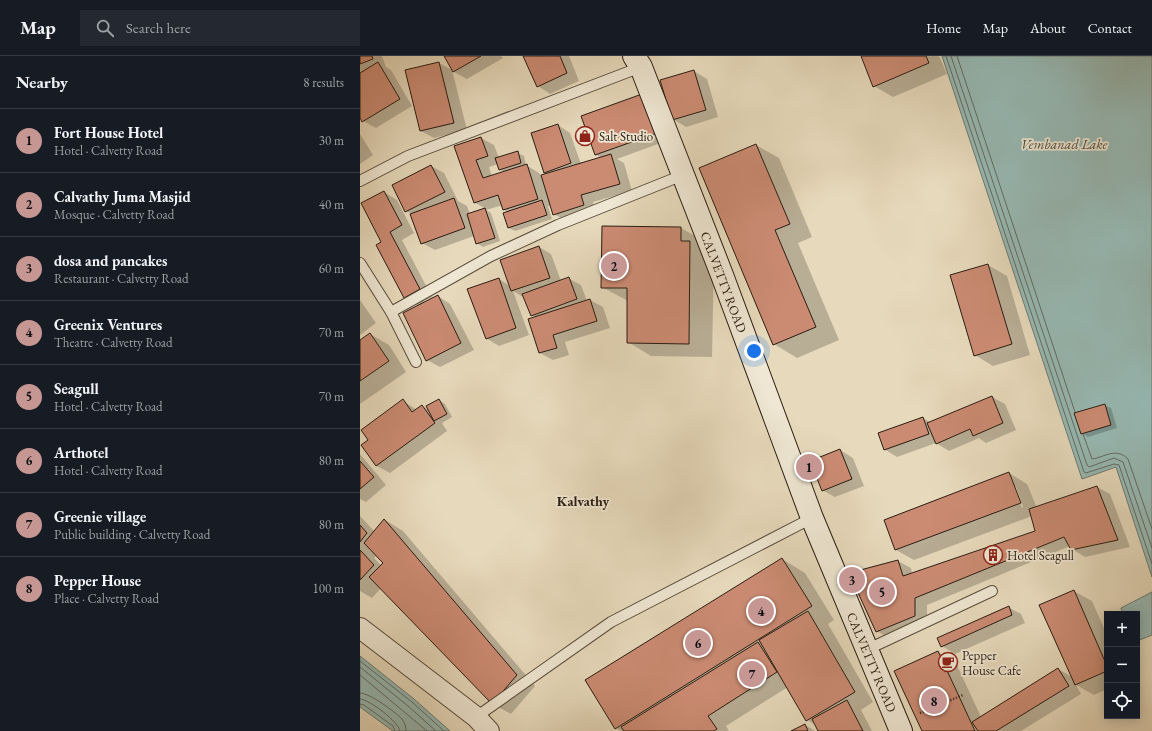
<!DOCTYPE html>
<meta charset="utf-8">
<style>
:root{--surface:#171b24;--page:#242831;--text:#f1f3f6;--muted:#9ea1a6;--line:#363941;--accent:#c59692}
body{margin:0;font-family:"EB Garamond",serif;background:var(--page);color:var(--text)}
.controls{position:absolute;right:12px;bottom:12px;display:grid;overflow:hidden;border-radius:0px;box-shadow:0 2px 10px #0003}
.controls button{width:36px;height:36px;display:grid;place-items:center;padding:0;border:0;border-bottom:1px solid var(--line);background:var(--surface);color:var(--text);font:20px sans-serif}
.you{position:absolute;left:394px;top:295px;width:14px;height:14px;margin:-10px;border:3px solid #fff;border-radius:50%;background:#1a73e8;box-shadow:0 0 0 6px #1a73e833}
.badge{display:grid;place-items:center;width:26px;height:26px;border-radius:50%;background:var(--accent);color:#111;font-size:13px;font-weight:700}
.pin{position:absolute;translate:-50% -50%;border:2px solid #fff;box-shadow:0 1px 4px #0006}
.list{margin:0;padding:0;list-style:none}
h2{display:flex;justify-content:space-between;align-items:center;height:52px;margin:0;padding:0 16px;font-size:17px}
h2 small{font-size:13px;font-weight:400;color:var(--muted)}
.list li{display:grid;grid-template-columns:26px 1fr auto;gap:12px;align-items:center;box-sizing:border-box;height:64px;padding:0 16px;border-top:1px solid var(--line)}
.list b{display:block;font-size:15px;white-space:nowrap}
.list p{margin:0;font-size:13px;white-space:nowrap;color:var(--muted)}
.list em{font-size:13px;font-style:normal;color:var(--muted)}
.icon{flex:none;width:22px;height:22px;fill:none;stroke:currentColor;stroke-width:2;stroke-linecap:round;stroke-linejoin:round}
.map{position:relative;flex:none;width:792px;height:675px;overflow:hidden}
header{display:flex;align-items:center;gap:24px;box-sizing:border-box;height:56px;padding:0 20px;background:var(--surface);border-bottom:1px solid var(--line)}
header strong{font-size:19px}
nav{display:flex;gap:22px;margin-inline-start:auto;font-size:14px}
.search{width:280px;height:36px;background:var(--page);display:flex;align-items:center;gap:10px;box-sizing:border-box;padding:0 14px;border-radius:0px;color:var(--muted);font-size:15px}
main{display:flex}
aside{flex:1;background:var(--surface)}
.map>svg:first-child{display:block}
.water{fill:#97bab5;stroke:#6b7b73}
.shadow{fill:#0003;fill-rule:evenodd}
.lines{fill:none;stroke-linecap:round;stroke-linejoin:round}
.shore{stroke:#606b63;stroke-width:1}
.building{fill:#cb8b73;stroke:#291c11}
.lane-casing{stroke:#584c3c;stroke-width:12}
.street-casing{stroke:#584c3c;stroke-width:22}
.secondary-casing{stroke:#291c11;stroke-width:24}
.path{stroke:#291c11;stroke-width:2.5;stroke-dasharray:1 2;stroke-linecap:butt}
.lane{stroke:#efe7d3;stroke-width:10}
.street{stroke:#efe7d3;stroke-width:20}
.secondary{stroke:#efe7d3;stroke-width:22}
.labels{text-anchor:middle;stroke-width:3.5;stroke-linejoin:round;paint-order:stroke}
.poi-label{font-size:13px;fill:#291c11;stroke:#efe7d3;text-anchor:start}
.street-label{font-size:13px;fill:#291c11;stroke:#efe7d3}
.water-label{font-size:14px;font-style:italic;fill:#4a4b42;stroke:#efe7d3}
.neighbourhood-label{font-size:14px;font-weight:bold;fill:#291c11;stroke:#efe7d3}
</style>
<header>
<strong>Map</strong>
<div class="search"><svg class="icon" aria-label="search" viewBox="0 0 24 24"><circle cx="10" cy="10" r="6"/><path d="M15 15l6 6"/></svg>Search here</div>
<nav><a>Home</a><a>Map</a><a>About</a><a>Contact</a></nav>
</header>
<main>
<aside>
<h2>Nearby<small>8 results</small></h2>
<ul class="list">
<li><span class="badge">1</span><div><b>Fort House Hotel</b><p>Hotel · Calvetty Road</p></div><em>30 m</em></li>
<li><span class="badge">2</span><div><b>Calvathy Juma Masjid</b><p>Mosque · Calvetty Road</p></div><em>40 m</em></li>
<li><span class="badge">3</span><div><b>dosa and pancakes</b><p>Restaurant · Calvetty Road</p></div><em>60 m</em></li>
<li><span class="badge">4</span><div><b>Greenix Ventures</b><p>Theatre · Calvetty Road</p></div><em>70 m</em></li>
<li><span class="badge">5</span><div><b>Seagull</b><p>Hotel · Calvetty Road</p></div><em>70 m</em></li>
<li><span class="badge">6</span><div><b>Arthotel</b><p>Hotel · Calvetty Road</p></div><em>80 m</em></li>
<li><span class="badge">7</span><div><b>Greenie village</b><p>Public building · Calvetty Road</p></div><em>80 m</em></li>
<li><span class="badge">8</span><div><b>Pepper House</b><p>Place · Calvetty Road</p></div><em>100 m</em></li>
</ul>
</aside>
<div class="map">
<svg width="792" height="675" viewBox="0 0 792 675">
<rect width="100%" height="100%" fill="#e7dabc"/>
<filter id="stains"><feTurbulence type="fractalNoise" baseFrequency=".005" numOctaves="4"/><feColorMatrix values="0 0 0 0 .2 0 0 0 0 .09 0 0 0 0 .02 0 0 0 .5 -.17"/></filter>
<radialGradient id="worn" r=".72"><stop offset=".6" stop-color="#630" stop-opacity="0"/><stop offset="1" stop-color="#630" stop-opacity=".3"/></radialGradient>
<g class="water">
<path d="M582 0H792V521L756 411 722 423Z"/>
<path d="M792 536V579L777 585V558H763L761 552Z"/>
<path d="M0 600 54 643 90 675H33L0 651Z"/>
</g>
<g class="shadow">
<path d="M0 0H22L26 11 31 14 52 50 16 72 3 65 0 60Z"/>
<path d="M85 0H141L143 2 107 23 94 16Z"/>
<path d="M164 0H209L219 25 190 38 178 30Z"/>
<path d="M502 0H579L587 18 533 41 514 30Z"/>
<path d="M79 7 92 14 107 74 74 82 61 75 46 15Z"/>
<path d="M334 15 347 23 358 61 326 71 313 63Z"/>
<path d="M282 39 309 84 257 103 264 107 272 135 233 146 236 157 206 165 194 158 191 150H188L192 163 155 175 149 172 144 158 149 156 144 154 143 149 126 154 131 157 140 185 123 191 117 187 114 180 75 194 62 187 52 158 46 155 71 110 84 117 98 145 107 150 110 158 126 153 114 146 96 90 121 82 134 89 139 102 157 97 164 100 166 109 179 117 181 120 188 118 185 116 198 69 210 77 221 108 242 102 236 99 222 61ZM138 108 140 114 145 116 132 121 129 111Z"/>
<path d="M0 78 13 99 0 108Z"/>
<path d="M396 89 419 102 452 181 438 187 479 284 437 302 414 288Z"/>
<path d="M24 136 37 144 54 177 42 184 72 241 64 245 65 247 78 240 90 248 114 294 80 311 67 304 59 250 45 241 23 186Z"/>
<path d="M321 172 344 185 354 200 352 301 291 300 268 286V245L242 231Z"/>
<path d="M179 191 191 198 201 225 208 222 221 229 227 245 230 244 243 251 250 272 205 286 209 299 193 304 180 297 170 263 175 261 172 259 165 242 153 235 169 279 139 290 126 282 139 223 150 230Z"/>
<path d="M628 209 647 220 670 299 633 310 615 299Z"/>
<path d="M0 244 16 267 0 279Z"/>
<path d="M10 278 29 289 46 316 0 348V285Z"/>
<path d="M632 341 645 348 656 374 626 387 619 382 589 395 576 387 537 401 524 393 563 362 570 366Z"/>
<path d="M79 344 85 348 92 361 82 367 87 375 30 417 17 410 2 389 10 384 43 345 57 354 62 350 70 355Z"/>
<path d="M744 349 751 352 757 372 728 381 722 377Z"/>
<path d="M480 394 493 402 504 430 475 441 462 434Z"/>
<path d="M0 398 26 429 6 446 0 443Z"/>
<path d="M649 417 667 428 677 452 737 431 750 438 770 491 725 501 712 493 710 490 567 549V567L530 583 517 575 538 505 551 512 552 518 676 476 672 460 554 504 536 494ZM654 431H656L663 451 662 452Z"/>
<path d="M0 460 15 476 25 464 43 475 175 630 151 658 133 648 21 532 12 542 0 535ZM17 499 24 507 21 509 14 502Z"/>
<path d="M422 503 445 517 474 564 468 568 513 646 501 654 512 675H459L456 669 447 664 428 631 366 670 369 675H261L256 672Z"/>
<path d="M714 535 732 545 747 579V633L734 639 716 629 721 638 661 675H563L578 596 596 607 621 661 698 613 712 621Z"/>
<path d="M648 551 661 558 665 567 595 598 582 590Z"/>
<path d="M445 669 455 675H433Z"/>
</g>
<g class="lines">
<g class="shore">
<path d="M586 0 724 416 726 417 754 408 759 409 792 508"/>
<path d="M591 0 727 409 729 411 754 402 763 406 792 492"/>
<path d="M597 0 715 356"/>
<path d="M723 378 732 403C745 401 756 391 768 403L792 473"/>
<path d="M0 605 52 646 84 675"/>
<path d="M0 611 48 650 76 675"/>
<path d="M0 619 67 675"/>
<path d="M0 637C10 637 35 656 42 663 45 667 46 671 46 675"/>
<path d="M0 643C9 643 39 666 40 675"/>
<path d="M0 648 4 649 33 670 35 675"/>
</g>
</g>
<g class="building">
<path d="M0 0H12L13 3 0 8Z"/>
<path d="M84 0H121L93 16Z"/>
<path d="M163 0H200L207 17 177 31Z"/>
<path d="M501 0H566L569 7 513 31Z"/>
<path d="M18 6 40 43 2 66 0 62V17Z"/>
<path d="M79 6 94 67 60 75 45 14Z"/>
<path d="M334 14 346 54 312 64 300 24Z"/>
<path d="M282 38 297 77 235 99 221 60Z"/>
<path d="M198 68 211 107 184 117 171 77Z"/>
<path d="M121 81 128 100 116 104 123 122 167 108 178 143 143 154 138 139 114 147 94 90Z"/>
<path d="M396 88 430 168 415 174 456 271 413 289 339 112Z"/>
<path d="M158 95 161 107 139 114 135 102Z"/>
<path d="M251 98 260 128 221 139 224 149 193 159 181 119Z"/>
<path d="M71 109 85 136 45 156 32 129Z"/>
<path d="M24 135 42 169 30 176 60 233 44 242 16 189 21 186 1 147Z"/>
<path d="M94 142 105 172 61 188 50 158Z"/>
<path d="M182 144 187 159 148 172 143 157Z"/>
<path d="M125 152 135 182 116 188 107 158Z"/>
<path d="M242 170 321 171V185H330L329 288 267 287V232H241Z"/>
<path d="M179 190 190 222 151 235 140 204Z"/>
<path d="M628 208 652 288 614 300 590 219Z"/>
<path d="M209 221 217 243 171 260 162 238Z"/>
<path d="M139 222 156 272 126 283 107 233Z"/>
<path d="M78 239 101 287 66 305 43 257Z"/>
<path d="M230 243 237 265 193 279 197 292 179 297 168 263Z"/>
<path d="M10 277 29 305 0 325V284Z"/>
<path d="M632 340 643 367 613 380 610 373 576 388 567 367Z"/>
<path d="M43 343 52 356 62 349 75 367 16 410 1 389 8 384 1 374Z"/>
<path d="M79 343 87 358 74 365 66 350Z"/>
<path d="M745 348 751 369 721 378 714 357Z"/>
<path d="M563 361 569 378 524 394 518 377Z"/>
<path d="M480 393 492 423 462 435 450 405Z"/>
<path d="M0 405 14 421 0 433Z"/>
<path d="M649 416 661 447 535 494 524 464Z"/>
<path d="M737 430 758 484 711 494 704 481 555 542V560L516 576 489 517 538 504 543 520 675 475 669 453Z"/>
<path d="M24 463 157 619 132 648 9 521 23 507 4 487Z"/>
<path d="M0 469 7 477 0 486Z"/>
<path d="M0 494 14 509 0 524Z"/>
<path d="M422 502 452 550 255 673 225 624Z"/>
<path d="M714 534 747 610V615L715 629 679 549Z"/>
<path d="M649 550 652 559 581 591 577 582Z"/>
<path d="M448 555 495 636 446 665 399 584Z"/>
<path d="M398 586 417 616 348 660 357 673 354 675H264L261 671Z"/>
<path d="M578 595 615 675H562L534 615Z"/>
<path d="M698 612 709 630 636 675H618L612 666Z"/>
<path d="M487 644 503 675H458L452 663Z"/>
<path d="M445 668 448 675H431Z"/>
</g>
<g class="lines">
<g class="lane-casing">
<g id="lane">
<path d="M0 125 48 100 281 11"/>
<path d="M0 207 31 256 56 306"/>
<path d="M31 256 131 200 198 169 323 119"/>
<path d="M506 594 632 535"/>
<path d="M116 661 251 566 452 462"/>
</g>
</g>
<g class="street-casing">
<path id="street" d="M0 572 116 661 129 675"/>
</g>
<g class="secondary-casing">
<path id="secondary" d="M274 0 281 11 362 219 452 462 541 675"/>
</g>
<path class="path" d="M560 657 603 639"/>
<use href="#lane" class="lane"/>
<use href="#street" class="street"/>
<use href="#secondary" class="secondary"/>
</g>
<defs>
<g id="shop-ring" transform="scale(1)"><circle r="9.5" fill="#efe7d3" stroke="#8f2418" stroke-width="1.5"/><path d="M-5-2.5h2.3a2.7 3.5 0 0 1 5.4 0H5L5.5 6h-11ZM-1.5-2.5h3a1.5 2.3 0 0 0-3 0Z" fill="#8f2418"/></g>
<g id="building-ring" transform="scale(1)"><circle r="9.5" fill="#efe7d3" stroke="#8f2418" stroke-width="1.5"/><path d="M-4-6H4V6H1V3H-1V6H-4ZM-2.5-4.3h1.7v1.8h-1.7ZM.8-4.3h1.7v1.8H.8ZM-2.5-1h1.7V.8h-1.7ZM.8-1h1.7V.8H.8Z" fill="#8f2418"/></g>
<g id="cafe-ring" transform="scale(1)"><circle r="9.5" fill="#efe7d3" stroke="#8f2418" stroke-width="1.5"/><path d="M-5.5-4.5H6V0H3Q3 3.5 0 3.5H-2.5Q-5.5 3.5-5.5 0ZM3-3.2v2h1.7v-2ZM-6 4.5H4V6H-6Z" fill="#8f2418"/></g>
</defs>
<g fill-rule="evenodd">
<use href="#shop-ring" x="225" y="80"/>
<use href="#building-ring" x="633" y="499"/>
<use href="#cafe-ring" x="588" y="606"/>
</g>
<g class="labels">
<g class="poi-label">
<text x="239" y="85">Salt Studio</text>
<text x="647" y="504">Hotel Seagull</text>
<text x="602" y="604">Pepper<tspan x="602" dy="15">House Cafe</tspan></text>
</g>
<g class="street-label">
<text transform="translate(364 226) rotate(69)" y="5">CALVETTY ROAD</text>
<text transform="translate(512 606) rotate(67)" y="5">CALVETTY ROAD</text>
</g>
<g class="water-label">
<text x="704" y="93">Vembanad Lake</text>
</g>
<g class="neighbourhood-label">
<text x="223" y="450">Kalvathy</text>
</g>
</g>
<rect width="100%" height="100%" filter="url(#stains)"/>
<rect width="100%" height="100%" fill="url(#worn)"/>
</svg>
<div class="controls">
<button>+</button>
<button>−</button>
<button><svg class="icon" aria-label="locate" viewBox="0 0 24 24"><circle cx="12" cy="12" r="6"/><path d="M12 2v4M12 18v4M2 12h4M18 12h4"/></svg></button>
</div>
<div class="you"></div>
<div class="pin badge" style="left:449px;top:411px">1</div>
<div class="pin badge" style="left:254px;top:210px">2</div>
<div class="pin badge" style="left:492px;top:524px">3</div>
<div class="pin badge" style="left:401px;top:555px">4</div>
<div class="pin badge" style="left:522px;top:536px">5</div>
<div class="pin badge" style="left:338px;top:587px">6</div>
<div class="pin badge" style="left:392px;top:618px">7</div>
<div class="pin badge" style="left:574px;top:645px">8</div>
</div>
</main>
